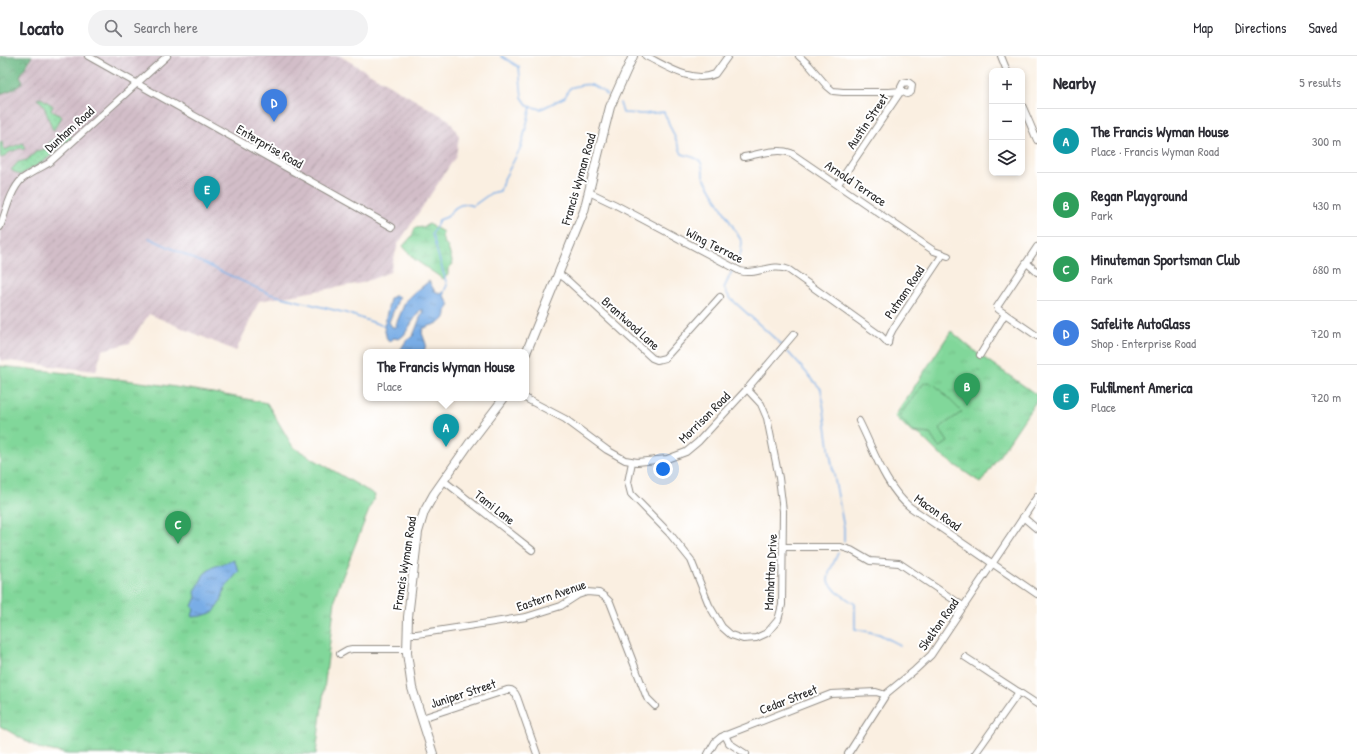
<!DOCTYPE html>
<meta charset="utf-8">
<style>
:root{--surface:#fff;--page:#f2f2f3;--text:#2b2b33;--muted:#7c7c81;--line:#e1e1e2;--accent:#d1495b}
body{margin:0;font-family:"Patrick Hand",sans-serif;background:var(--page);color:var(--text)}
.controls{position:absolute;right:12px;top:12px;display:grid;overflow:hidden;border-radius:8px;box-shadow:0 2px 6px #0003}
.controls button{width:36px;height:36px;display:grid;place-items:center;padding:0;border:0;border-bottom:1px solid var(--line);background:var(--surface);color:var(--text);font:20px sans-serif}
.you{position:absolute;left:663px;top:413px;width:14px;height:14px;margin:-10px;border:3px solid #fff;border-radius:50%;background:#1a73e8;box-shadow:0 0 0 6px #1a73e833}
.badge{display:grid;place-items:center;width:26px;height:26px;border-radius:50%;background:var(--accent);color:#fff;font-size:13px;font-weight:700}
.pin{position:absolute;translate:-50% -33px;filter:drop-shadow(0 1px 2px #0008)}
.pin::after{content:'';position:absolute;top:21px;width:14px;height:12px;background:inherit;clip-path:polygon(0 0,100% 0,50% 100%)}
.popup{position:absolute;left:363px;top:293px;width:166px;height:52px;box-sizing:border-box;display:grid;place-content:center;border-radius:8px;background:var(--surface);filter:drop-shadow(0 1px 3px #0005);font-size:13px;white-space:nowrap;color:var(--muted)}
.popup b{font-size:15px;color:var(--text)}
.popup::after{content:'';position:absolute;left:50%;top:100%;margin-left:-8px;border:8px solid transparent;border-top-color:var(--surface)}
.list{margin:0;padding:0;list-style:none}
h2{display:flex;justify-content:space-between;align-items:center;height:52px;margin:0;padding:0 16px;font-size:17px}
h2 small{font-size:13px;font-weight:400;color:var(--muted)}
.list li{display:grid;grid-template-columns:26px 1fr auto;gap:12px;align-items:center;box-sizing:border-box;height:64px;padding:0 16px;border-top:1px solid var(--line)}
.list b{display:block;font-size:15px;white-space:nowrap}
.list p{margin:0;font-size:13px;white-space:nowrap;color:var(--muted)}
.list em{font-size:13px;font-style:normal;color:var(--muted)}
.icon{flex:none;width:22px;height:22px;fill:none;stroke:currentColor;stroke-width:2;stroke-linecap:round;stroke-linejoin:round}
.map{position:relative;flex:none;width:1037px;height:698px;overflow:hidden}
header{display:flex;align-items:center;gap:24px;box-sizing:border-box;height:56px;padding:0 20px;background:var(--surface);border-bottom:1px solid var(--line)}
header strong{font-size:19px}
nav{display:flex;gap:22px;margin-inline-start:auto;font-size:14px}
.search{width:280px;height:36px;background:var(--page);display:flex;align-items:center;gap:10px;box-sizing:border-box;padding:0 14px;border-radius:22px;color:var(--muted);font-size:15px}
main{display:flex}
aside{flex:1;background:var(--surface)}
.map>svg:first-child{display:block}
.industrial{fill:url(#industrial-furrows)}
.grass{fill:url(#grass-dots);stroke:#568162}
.forest{fill:url(#forest-crowns);stroke:#4a7256}
.wetland{fill:url(#wetland-marsh);stroke:#568162}
.park{fill:url(#park-tufts);stroke:#568162}
.garden{fill:#81d79a;stroke:#568162}
.water{fill:url(#water-ripples);stroke:#526c88}
.lines{fill:none;stroke-linecap:round;stroke-linejoin:round}
.stream{stroke:#79ade6;stroke-width:1.5}
.minor-casing{stroke:#928d86;stroke-width:8}
.major-casing{stroke:#928d86;stroke-width:10}
.minor{stroke:#fff;stroke-width:6}
.major{stroke:#fff;stroke-width:8}
.labels{text-anchor:middle;stroke-width:4;stroke-linejoin:round;paint-order:stroke}
.street-label{font-size:13px;fill:#2b2b2b;stroke:#fff}
</style>
<header>
<strong>Locato</strong>
<div class="search"><svg class="icon" aria-label="search" viewBox="0 0 24 24"><circle cx="10" cy="10" r="6"/><path d="M15 15l6 6"/></svg>Search here</div>
<nav><a>Map</a><a>Directions</a><a>Saved</a></nav>
</header>
<main>
<div class="map">
<svg width="1037" height="698" viewBox="0 0 1037 698">
<defs>
<pattern id="industrial-furrows" width="10" height="10" patternUnits="userSpaceOnUse"><rect width="10" height="10" fill="#d2bdc8"/><path d="M-1 1l2-2M0 10L10 0M9 11l2-2" fill="none" stroke="#b4a3ac"/></pattern>
<pattern id="grass-dots" width="8" height="8" patternUnits="userSpaceOnUse"><rect width="8" height="8" fill="#81d79a"/><path d="M2 2h.1M6 6h.1" fill="none" stroke="#70b985" stroke-width="1.8" stroke-linecap="round"/></pattern>
<pattern id="forest-crowns" width="20" height="18" patternUnits="userSpaceOnUse"><rect width="20" height="18" fill="#68b882"/><path d="M2 6a3 3 0 1 1 6 0M12 15a3 3 0 1 1 6 0" fill="none" stroke="#56966b"/></pattern>
<pattern id="wetland-marsh" width="20" height="14" patternUnits="userSpaceOnUse"><rect width="20" height="14" fill="#81d79a"/><path d="M1 5h8M5 5V1M11 12h8M15 12V8" fill="none" stroke="#70b985"/></pattern>
<pattern id="park-tufts" width="24" height="20" patternUnits="userSpaceOnUse"><rect width="24" height="20" fill="#81d79a"/><path d="M3 7l-1-3M5 7V3M7 7l1-3M15 17l-1-3M17 17v-4M19 17l1-3" fill="none" stroke="#70b985"/></pattern>
<pattern id="water-ripples" width="26" height="14" patternUnits="userSpaceOnUse"><rect width="26" height="14" fill="#79ade6"/><path d="M2 4q2-2 4 0t4 0M15 11q2-2 4 0t4 0" fill="none" stroke="#638dbb"/></pattern>
</defs>
<rect width="100%" height="100%" fill="#fff"/>
<filter id="ink" filterUnits="userSpaceOnUse"><feTurbulence type="fractalNoise" baseFrequency=".025" numOctaves="2"/><feDisplacementMap in="SourceGraphic" scale="8" xChannelSelector="R" yChannelSelector="G"/><feConvolveMatrix kernelMatrix="1 2 1 2 8 2 1 2 1" color-interpolation-filters="sRGB"/></filter>
<filter id="wash" filterUnits="userSpaceOnUse"><feTurbulence type="fractalNoise" baseFrequency=".012" numOctaves="4" result="noise"/><feDisplacementMap in="SourceGraphic" scale="16" xChannelSelector="R" yChannelSelector="G"/><feGaussianBlur stdDeviation="0.9" result="paint"/><feColorMatrix in="noise" values="0 0 0 0 0 0 0 0 0 0 0 0 0 0 0 0 0 1.4 0 .05"/><feComposite in="paint" operator="in"/></filter>
<g filter="url(#wash)">
<rect width="100%" height="100%" fill="#faefe1"/>
<path class="industrial" d="M0 0H340L449 64 459 80 456 100 398 188 390 216 362 227 259 245 236 295 149 258 130 287 102 294 96 315 0 304Z"/>
<g class="grass">
<path d="M41 42 52 49 53 50 51 54 62 61 53 75 43 48 37 43Z"/>
<path d="M66 79H68L72 81 46 104 20 119 11 114 18 106 27 104 37 95 45 93 51 85 54 84 61 87Z"/>
<path d="M2 86 4 94 23 87 25 92 23 94 21 92 10 96 2 102 0 101V87Z"/>
</g>
<path class="forest" d="M0 0H32L20 20 23 25C18 33 8 35 0 38Z"/>
<path class="wetland" d="M429 168 443 176 442 182 448 192 453 208 448 213V219L443 223 414 203 403 190 412 180 415 172 423 171Z"/>
<g class="park">
<path d="M951 275 977 297 1037 339V344L981 427 939 398 920 379 911 376 895 360Z"/>
<path d="M0 310C89 319 179 329 267 347L293 391 375 439 336 537 316 698H67L38 692 0 670Z"/>
</g>
<path class="garden" d="M929 326 933 329 934 328 962 356 939 372 948 386 939 392 930 378 913 376 899 360 924 327Z"/>
<g class="water">
<path d="M429 225 434 234 440 238 444 236V240L450 249 446 255C447 269 432 267 423 273L422 277 426 288 424 296H399L406 285 413 280 423 254H420L404 279 399 283 393 282 390 286 387 284 384 271 390 242 395 239 399 241 389 266 392 271H395L406 244Z"/>
<path d="M234 504 239 515 225 532 221 545 214 556 202 560 192 561 194 553 192 550 196 541 195 536 204 518 213 511Z"/>
</g>
<g class="lines">
<g class="stream">
<path d="M501 0 519 11 522 41 528 50 541 53 565 41 570 32C588 26 594 27 607 39"/>
<path d="M620 47 623 57 643 58 664 56 682 98C698 103 703 101 703 120L742 186 741 196 738 204"/>
<path d="M149 182 270 238 346 257 384 270"/>
<path d="M732 215 724 232 729 241 782 289"/>
<path d="M443 238 447 229 432 178 439 164 447 161C453 152 462 145 473 150L491 137 500 135 503 125 521 91 531 51"/>
<path d="M788 296 821 333 830 398 844 472V485"/>
<path d="M838 497 829 517 828 525 837 536 855 548V573L879 578 900 589"/>
</g>
</g>
</g>
<g filter="url(#ink)">
<g class="lines">
<g class="minor-casing">
<g id="minor">
<path d="M88 0 392 171"/>
<path d="M646 0C666 10 692 28 715 18L728 0"/>
<path d="M799 0 809 9 827 30 833 35 843 36H889L901 35 907 38 911 36 912 29 908 26 903 27 901 31V35"/>
<path d="M1001 0 1007 15"/>
<path d="M1022 49 1037 84"/>
<path d="M744 101C759 98 777 92 791 97L934 195 948 200"/>
<path d="M838 128 901 35"/>
<path d="M589 136 614 148 740 215C757 220 772 206 789 214L881 280 888 287"/>
<path d="M0 171C6 156 10 135 22 123 30 117 40 112 49 107L167 0"/>
<path d="M1027 207 1037 216"/>
<path d="M559 218 566 223 652 302 657 304 665 302 720 241"/>
<path d="M1005 258 1037 280"/>
<path d="M888 287 889 281 893 273 943 198"/>
<path d="M980 299 1005 258 998 253 997 251 1037 191"/>
<path d="M525 342 565 363 607 394 625 404 637 406 667 403 686 396 698 386 747 333 794 278"/>
<path d="M859 365C873 392 885 431 910 451L1037 538"/>
<path d="M632 406 628 426 631 438 670 478 691 504 709 549 722 571 731 579 743 583 756 582 767 577 778 564 782 549 783 455 779 422 767 362 761 348 747 333"/>
<path d="M444 425 532 494"/>
<path d="M1023 461 1037 473"/>
<path d="M783 491H841L851 494 870 505 899 507 963 550"/>
<path d="M407 578H417L526 561 561 550 578 539 587 536 599 537 605 541 610 546 647 642 655 650"/>
<path d="M340 598 347 594 352 593H407"/>
<path d="M965 601 1037 648"/>
<path d="M422 662 507 634C512 633 515 636 517 641L537 698"/>
<path d="M725 679 729 687 746 698"/>
<path d="M708 698 715 686 721 681 831 638 876 636 886 639"/>
<path d="M848 698 887 637 915 614 931 599 935 593 1037 441"/>
<path d="M975 698 1019 636"/>
</g>
</g>
<g class="major-casing">
<g id="major">
<path d="M526 297 584 155 610 51 633 0"/>
<path d="M433 698 412 632 407 597 408 561 418 476 424 456 434 438 469 388 504 342"/>
</g>
</g>
<use href="#minor" class="minor"/>
<use href="#major" class="major"/>
</g>
</g>
<g class="labels">
<g class="street-label">
<text transform="translate(867 65) rotate(-56)" y="5">Austin Street</text>
<text transform="translate(69 73) rotate(-42)" y="5">Dunham Road</text>
<text transform="translate(270 90) rotate(30)" y="5">Enterprise Road</text>
<text transform="translate(578 123) rotate(-74)" y="5">Francis Wyman Road</text>
<text transform="translate(856 127) rotate(34)" y="5">Arnold Terrace</text>
<text transform="translate(715 189) rotate(27)" y="5">Wing Terrace</text>
<text transform="translate(904 236) rotate(-56)" y="5">Putnam Road</text>
<text transform="translate(631 267) rotate(42)" y="5">Brantwood Lane</text>
<text transform="translate(704 361) rotate(-45)" y="5">Morrison Road</text>
<text transform="translate(495 451) rotate(38)" y="5">Tami Lane</text>
<text transform="translate(938 456) rotate(35)" y="5">Macon Road</text>
<text transform="translate(404 507) rotate(-81)" y="5">Francis Wyman Road</text>
<text transform="translate(770 516) rotate(-87)" y="5">Manhattan Drive</text>
<text transform="translate(551 539) rotate(-19)" y="5">Eastern Avenue</text>
<text transform="translate(938 568) rotate(-55)" y="5">Skelton Road</text>
<text transform="translate(463 637) rotate(-18)" y="5">Juniper Street</text>
<text transform="translate(788 643) rotate(-21)" y="5">Cedar Street</text>
</g>
</g>
</svg>
<div class="controls">
<button>+</button>
<button>−</button>
<button><svg class="icon" aria-label="layers" viewBox="0 0 24 24"><path d="M12 4l9 5-9 5-9-5zM3 14l9 5 9-5"/></svg></button>
</div>
<div class="you"></div>
<div class="pin badge" style="left:446px;top:391px;background:#0f9aa8">A</div>
<div class="popup"><b>The Francis Wyman House</b>Place</div>
<div class="pin badge" style="left:967px;top:350px;background:#2e9e5b">B</div>
<div class="pin badge" style="left:178px;top:488px;background:#2e9e5b">C</div>
<div class="pin badge" style="left:274px;top:66px;background:#3f7fe0">D</div>
<div class="pin badge" style="left:207px;top:153px;background:#0f9aa8">E</div>
</div>
<aside>
<h2>Nearby<small>5 results</small></h2>
<ul class="list">
<li><span class="badge" style="background:#0f9aa8">A</span><div><b>The Francis Wyman House</b><p>Place · Francis Wyman Road</p></div><em>300 m</em></li>
<li><span class="badge" style="background:#2e9e5b">B</span><div><b>Regan Playground</b><p>Park</p></div><em>430 m</em></li>
<li><span class="badge" style="background:#2e9e5b">C</span><div><b>Minuteman Sportsman Club</b><p>Park</p></div><em>680 m</em></li>
<li><span class="badge" style="background:#3f7fe0">D</span><div><b>Safelite AutoGlass</b><p>Shop · Enterprise Road</p></div><em>720 m</em></li>
<li><span class="badge" style="background:#0f9aa8">E</span><div><b>Fulfilment America</b><p>Place</p></div><em>720 m</em></li>
</ul>
</aside>
</main>
